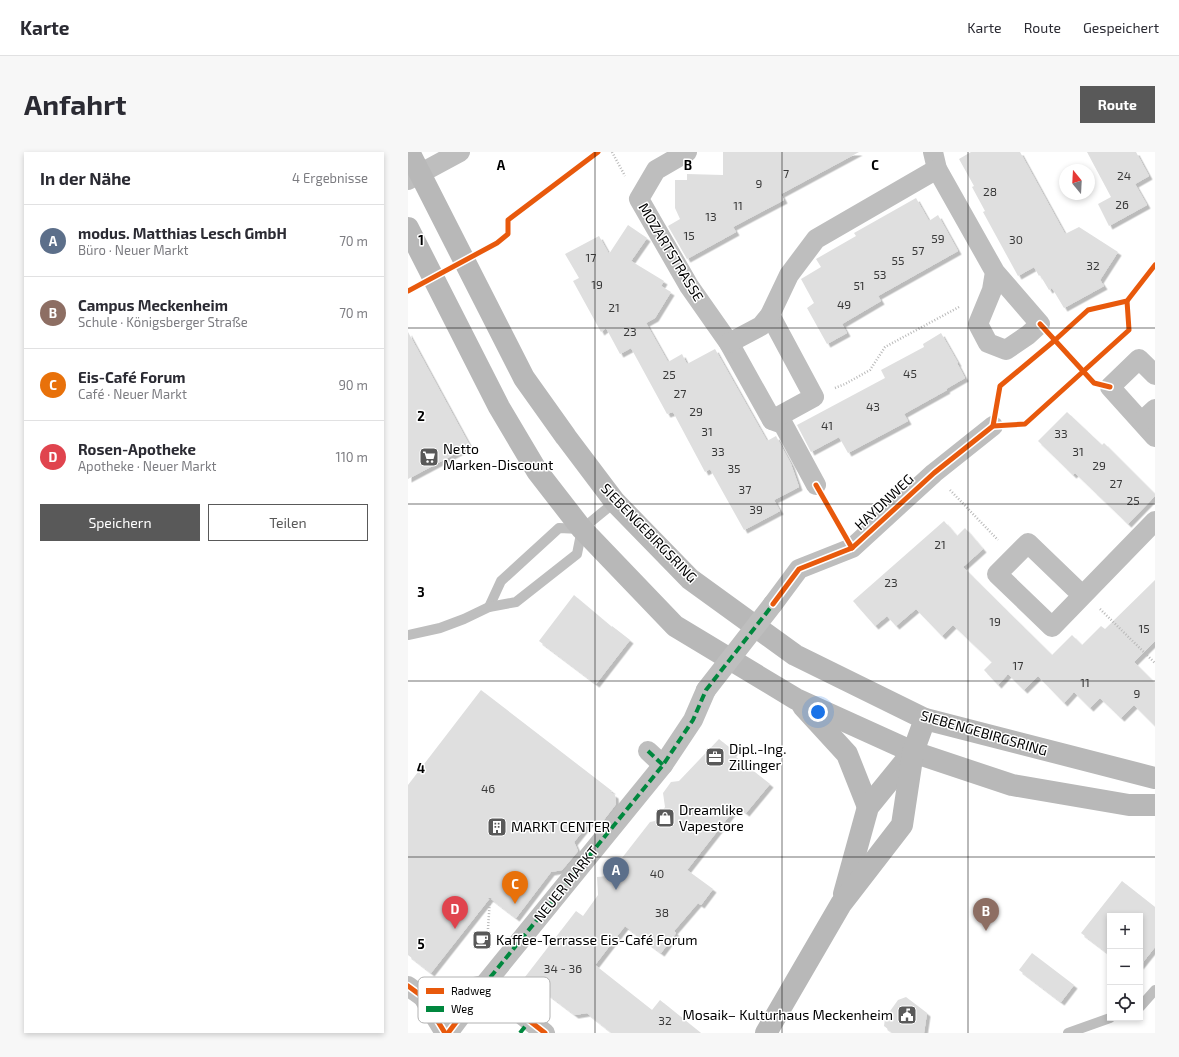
<!DOCTYPE html>
<html lang="de">
<meta charset="utf-8">
<style>
:root{--surface:#fff;--page:#f7f7f7;--text:#2b2b33;--muted:#7c7c81;--line:#e1e1e2;--accent:#595959}
body{margin:0;font-family:"Exo 2",sans-serif;background:var(--page);color:var(--text)}
.controls{position:absolute;right:12px;bottom:12px;display:grid;overflow:hidden;border-radius:0px;box-shadow:0 2px 6px #0003}
.controls button{width:36px;height:36px;display:grid;place-items:center;padding:0;border:0;border-bottom:1px solid var(--line);background:var(--surface);color:var(--text);font:20px sans-serif}
.compass{position:absolute;left:651px;top:12px;width:36px;height:36px;border-radius:50%;background:var(--surface);box-shadow:0 2px 6px #0003;rotate:342deg}
.you{position:absolute;left:410px;top:560px;width:14px;height:14px;margin:-10px;border:3px solid #fff;border-radius:50%;background:#1a73e8;box-shadow:0 0 0 6px #1a73e833}
.badge{display:grid;place-items:center;width:26px;height:26px;border-radius:50%;background:var(--accent);color:#fff;font-size:13px;font-weight:700}
.pin{position:absolute;translate:-50% -33px;filter:drop-shadow(0 1px 2px #0008)}
.pin::after{content:'';position:absolute;top:21px;width:14px;height:12px;background:inherit;clip-path:polygon(0 0,100% 0,50% 100%)}
.list{margin:0;padding:0;list-style:none}
h2{display:flex;justify-content:space-between;align-items:center;height:52px;margin:0;padding:0 16px;font-size:17px}
h2 small{font-size:13px;font-weight:400;color:var(--muted)}
.list li{display:grid;grid-template-columns:26px 1fr auto;gap:12px;align-items:center;box-sizing:border-box;height:72px;padding:0 16px;border-top:1px solid var(--line)}
.list b{display:block;font-size:15px;white-space:nowrap}
.list p{margin:0;font-size:13px;white-space:nowrap;color:var(--muted)}
.list em{font-size:13px;font-style:normal;color:var(--muted)}
.actions{display:flex;gap:8px;padding:12px 16px}
.actions a{flex:1;padding:9px 0;border:1px solid var(--accent);border-radius:0px;text-align:center;font-size:14px;color:var(--accent)}
.actions .main{background:var(--accent);color:#fff}
.icon{flex:none;width:22px;height:22px;fill:none;stroke:currentColor;stroke-width:2;stroke-linecap:round;stroke-linejoin:round}
.map{position:relative;flex:none;width:747px;height:881px;overflow:hidden;border-radius:0px}
header{display:flex;align-items:center;gap:24px;box-sizing:border-box;height:56px;padding:0 20px;background:var(--surface);border-bottom:1px solid var(--line)}
header strong{font-size:19px}
nav{display:flex;gap:22px;margin-inline-start:auto;font-size:14px}
.intro{display:flex;align-items:center;justify-content:space-between;box-sizing:border-box;height:96px;padding:0 24px}
h1{margin:0;font-size:28px}
.button{padding:10px 18px;border-radius:0px;background:var(--accent);color:#fff;font-size:14px;font-weight:700}
main{display:flex;gap:24px;padding:0 24px}
aside{flex:1;background:var(--surface);border-radius:0px;box-shadow:0 2px 6px #0003}
.map>svg:first-child{display:block}
.building{fill:#dfdfdf;filter:url(#shadow)}
.lines{fill:none;stroke-linecap:round;stroke-linejoin:round}
.path{stroke:#b9b9b9;stroke-width:2.5;stroke-dasharray:1 2;stroke-linecap:butt}
.lane{stroke:#bebebe;stroke-width:10}
.street{stroke:#bebebe;stroke-width:20}
.secondary{stroke:#b8b8b8;stroke-width:22}
.street-bridge{stroke:#bebebe;stroke-width:20}
.quiet{stroke:#00873e;stroke-width:4;stroke-dasharray:8 4;stroke-linecap:butt}
.cycleway-casing{stroke:#fff;stroke-width:8}
.cycleway{stroke:#e8590c;stroke-width:5}
.grid{fill:none;stroke:#000;stroke-width:1;stroke-opacity:0.55}
.labels{text-anchor:middle;stroke-width:3;stroke-linejoin:round;paint-order:stroke}
.number-label{font-size:12px;fill:#383838}
.street-label{font-size:14px;fill:#000;stroke:#fff}
.poi-label{font-size:14px;fill:#000;stroke:#fff;text-anchor:start}
.key{fill:#fff;stroke:#b2b2b2;stroke-width:1}
.key-label{font-size:11px;fill:#000}
.grid-label{font-size:13px;text-anchor:middle;font-weight:bold;fill:#000;stroke:#fff;stroke-width:3;stroke-linejoin:round;paint-order:stroke}
</style>
<header>
<strong>Karte</strong>
<nav><a>Karte</a><a>Route</a><a>Gespeichert</a></nav>
</header>
<div class="intro"><h1>Anfahrt</h1><a class="button">Route</a></div>
<main>
<aside>
<h2>In der Nähe<small>4 Ergebnisse</small></h2>
<ul class="list">
<li><span class="badge" style="background:#5c6f8a">A</span><div><b>modus. Matthias Lesch GmbH</b><p>Büro · Neuer Markt</p></div><em>70 m</em></li>
<li><span class="badge" style="background:#8d6e63">B</span><div><b>Campus Meckenheim</b><p>Schule · Königsberger Straße</p></div><em>70 m</em></li>
<li><span class="badge" style="background:#e8710a">C</span><div><b>Eis-Café Forum</b><p>Café · Neuer Markt</p></div><em>90 m</em></li>
<li><span class="badge" style="background:#e0444e">D</span><div><b>Rosen-Apotheke</b><p>Apotheke · Neuer Markt</p></div><em>110 m</em></li>
</ul>
<div class="actions"><a class="main">Speichern</a><a>Teilen</a></div>
</aside>
<div class="map">
<svg width="747" height="881" viewBox="0 0 747 881">
<defs>
<filter id="shadow"><feDropShadow dx="3.5" dy="3.5" stdDeviation="0" flood-color="#0004"/></filter>
</defs>
<rect width="100%" height="100%" fill="#fff"/>
<g class="building">
<path d="M315 0H451L373 42 376 48 325 75 328 80 279 107 260 74 272 67 267 56V28H279V22L315 23Z"/>
<path d="M563 0H612L657 82 671 75 710 100 692 128 696 134 656 156 644 136 641 138 632 123 631 124 626 115 610 124 575 60 577 59 564 35 566 34 551 7Z"/>
<path d="M679 0H728L741 24 727 32 739 53 701 74 690 52 703 45Z"/>
<path d="M508 46 521 69 530 63 550 99 470 144 473 149 434 172 439 181 419 192 399 156 406 151 393 127 413 115 408 107 448 84 446 81Z"/>
<path d="M220 73 239 86 223 109 256 129 253 134 263 140 247 166 238 171 260 210 274 202 279 212 307 197 359 289 368 284 383 312 391 335 366 348 372 359 336 378 302 317 297 320 265 260 259 262 223 196 212 202 198 176 193 180 165 129 171 126 157 102 191 84 201 102Z"/>
<path d="M0 180 62 294 0 327Z"/>
<path d="M533 181 550 211H549L557 226 538 237 539 238 496 262 500 269 440 301 431 285 403 300 389 273 477 226 473 218 516 195 515 192Z"/>
<path d="M659 260 694 293 696 291 747 342V344L720 372 667 321 665 323 630 289Z"/>
<path d="M536 369 549 384 557 376 575 397 555 415 644 503 664 483 674 493 693 474 697 477 747 428V489L726 510 747 531V574L726 553 713 566 692 546 682 556 666 540 656 551 630 524 616 538 600 522 590 533 576 518 584 510 545 473 534 484 508 457 488 474 479 464 467 474 445 449Z"/>
<path d="M166 443 204 475V474L222 488 188 532 131 489Z"/>
<path d="M73 538 204 639 202 640 207 643 208 652 195 669 182 670 166 690 170 699 154 718 143 720 108 766 82 746 23 821 0 803V633Z"/>
<path d="M311 587 326 599 324 602 362 632 338 661 329 654 279 718 305 737 293 753 290 751 266 779 268 781 253 801 217 774 187 813 244 858 252 848 293 881H204L179 861 167 863 117 825 168 759 175 764 190 743 189 725 200 724 242 670 247 669 257 655 255 641 263 630 271 629Z"/>
<path d="M714 729 747 755V795L732 814V764H702V803L673 781Z"/>
<path d="M624 801 666 833 653 850 611 818Z"/>
<path d="M498 845 519 861 516 881H485L476 874 477 866 490 848Z"/>
</g>
<g class="lines">
<g class="path">
<path d="M204 0 217 24"/>
<path d="M427 236 437 232 462 218 477 195 551 155"/>
<path d="M542 338 590 388"/>
<path d="M692 457 747 511"/>
<path d="M79 792 82 746"/>
</g>
<g class="lane">
<path d="M81 455 93 429 151 376 172 377"/>
<path d="M0 483 32 476 56 467 81 455 108 450 169 402 174 377 207 350"/>
<path d="M732 855 747 838"/>
<path d="M660 881 702 866"/>
</g>
<g class="street">
<path d="M279 0 248 18 231 47 281 134 321 191 364 268 375 272 408 333"/>
<path d="M525 0 529 17 587 120 632 172 620 183 598 198 580 191 570 172 584 138 587 120"/>
<path d="M0 28 52 0"/>
<path d="M362 163 406 245 364 268"/>
<path d="M321 191 353 174 362 163 381 123 408 87 529 17"/>
<path d="M747 223 731 207 702 235 747 285"/>
<path d="M734 269 747 257"/>
<path d="M674 443 620 391 589 422 644 475 747 369"/>
<path d="M365 452 391 417 444 396 526 321 585 274"/>
<path d="M240 599 255 613"/>
<path d="M0 834 15 845 37 881"/>
<path d="M15 845 76 833 255 613 285 568 298 538"/>
<path d="M40 881 76 833 137 881"/>
</g>
<g class="secondary">
<path d="M1 0 116 226 158 285 207 350 282 427 387 503 517 567 747 626"/>
<path d="M0 76 91 255 129 319 174 377 267 474 388 547 505 600 604 633 721 653H747"/>
<path d="M395 554 439 602 460 655"/>
<path d="M436 742 460 655 504 601"/>
<path d="M358 881 433 752 494 673 505 600 517 567"/>
</g>
<path class="street-bridge" d="M298 538 365 452"/>
<g class="quiet">
<path d="M240 599 255 613"/>
<path d="M15 845 76 833 255 613 285 568 298 538 367 450"/>
<path d="M112 881 122 868"/>
</g>
<g class="cycleway-casing">
<g id="cycleway">
<path d="M0 139 89 91 100 82V68L190 0"/>
<path d="M632 172 686 231 702 235"/>
<path d="M585 274 592 234 646 189 680 158 719 149 747 113"/>
<path d="M408 333 444 396"/>
<path d="M365 452 391 417 444 396 526 321 585 274 617 272 721 178 719 149"/>
<path d="M0 834 15 845 37 881"/>
<path d="M40 881 76 833 137 881"/>
</g>
</g>
<use href="#cycleway" class="cycleway"/>
</g>
<path class="grid" d="M187 0V881M374 0V881M560 0V881M0 176H747M0 352H747M0 529H747M0 705H747"/>
<defs>
<g id="supermarket-square" transform="scale(1)"><rect x="-9" y="-9" width="18" height="18" rx="4" fill="#595959" stroke="#fff"/><path d="M-6-5.5h2.5l.6 2H6L4.5 2H-2.5L-4.4-4H-6ZM-1.5 3.2a1.3 1.3 0 1 0 .1 0ZM3 3.2a1.3 1.3 0 1 0 .1 0Z" fill="#fff"/></g>
<g id="office-square" transform="scale(1)"><rect x="-9" y="-9" width="18" height="18" rx="4" fill="#595959" stroke="#fff"/><path d="M-6-3h4V-5.5h4V-3h4V5H-6ZM-1-4.5V-3h2v-1.5ZM-6 0V1H6V0Z" fill="#fff"/></g>
<g id="shop-square" transform="scale(1)"><rect x="-9" y="-9" width="18" height="18" rx="4" fill="#595959" stroke="#fff"/><path d="M-5-2.5h2.3a2.7 3.5 0 0 1 5.4 0H5L5.5 6h-11ZM-1.5-2.5h3a1.5 2.3 0 0 0-3 0Z" fill="#fff"/></g>
<g id="building-square" transform="scale(1)"><rect x="-9" y="-9" width="18" height="18" rx="4" fill="#595959" stroke="#fff"/><path d="M-4-6H4V6H1V3H-1V6H-4ZM-2.5-4.3h1.7v1.8h-1.7ZM.8-4.3h1.7v1.8H.8ZM-2.5-1h1.7V.8h-1.7ZM.8-1h1.7V.8H.8Z" fill="#fff"/></g>
<g id="cafe-square" transform="scale(1)"><rect x="-9" y="-9" width="18" height="18" rx="4" fill="#595959" stroke="#fff"/><path d="M-5.5-4.5H6V0H3Q3 3.5 0 3.5H-2.5Q-5.5 3.5-5.5 0ZM3-3.2v2h1.7v-2ZM-6 4.5H4V6H-6Z" fill="#fff"/></g>
<g id="civic-square" transform="scale(1)"><rect x="-9" y="-9" width="18" height="18" rx="4" fill="#595959" stroke="#fff"/><path d="M-.6-6.5H3V-4.5H.6V-3L4-1V1h2V6H-6V1h2V-1L-.6-3ZM-1.2 2.5V6h2.4V2.5Z" fill="#fff"/></g>
</defs>
<g fill-rule="evenodd">
<use href="#supermarket-square" x="21" y="305"/>
<use href="#office-square" x="307" y="605"/>
<use href="#shop-square" x="257" y="666"/>
<use href="#building-square" x="89" y="675"/>
<use href="#cafe-square" x="74" y="788"/>
<use href="#civic-square" x="499" y="863"/>
</g>
<g class="labels">
<g class="number-label">
<text x="378" y="26">7</text>
<text x="716" y="28">24</text>
<text x="351" y="36">9</text>
<text x="582" y="44">28</text>
<text x="714" y="57">26</text>
<text x="330" y="58">11</text>
<text x="303" y="69">13</text>
<text x="281" y="88">15</text>
<text x="530" y="91">59</text>
<text x="608" y="92">30</text>
<text x="510" y="103">57</text>
<text x="183" y="110">17</text>
<text x="490" y="113">55</text>
<text x="685" y="118">32</text>
<text x="472" y="127">53</text>
<text x="189" y="137">19</text>
<text x="451" y="138">51</text>
<text x="436" y="157">49</text>
<text x="206" y="160">21</text>
<text x="222" y="184">23</text>
<text x="502" y="226">45</text>
<text x="261" y="227">25</text>
<text x="272" y="246">27</text>
<text x="465" y="259">43</text>
<text x="288" y="264">29</text>
<text x="419" y="278">41</text>
<text x="299" y="284">31</text>
<text x="653" y="286">33</text>
<text x="310" y="304">33</text>
<text x="670" y="304">31</text>
<text x="691" y="318">29</text>
<text x="326" y="321">35</text>
<text x="708" y="336">27</text>
<text x="337" y="342">37</text>
<text x="725" y="353">25</text>
<text x="348" y="362">39</text>
<text x="532" y="397">21</text>
<text x="483" y="435">23</text>
<text x="587" y="474">19</text>
<text x="736" y="481">15</text>
<text x="610" y="518">17</text>
<text x="677" y="535">11</text>
<text x="729" y="546">9</text>
<text x="80" y="641">46</text>
<text x="249" y="726">40</text>
<text x="254" y="765">38</text>
<text x="155" y="821">34 - 36</text>
<text x="257" y="873">32</text>
</g>
<g class="street-label">
<text transform="translate(263 100) rotate(59)" y="5">MOZARTSTRASSE</text>
<text transform="translate(476 350) rotate(-43)" y="5">HAYDNWEG</text>
<text transform="translate(241 381) rotate(46)" y="5">SIEBENGEBIRGSRING</text>
<text transform="translate(576 581) rotate(16)" y="5">SIEBENGEBIRGSRING</text>
<text transform="translate(158 732) rotate(-51)" y="5">NEUER MARKT</text>
</g>
<g class="poi-label">
<text x="35" y="302">Netto<tspan x="35" dy="16">Marken-Discount</tspan></text>
<text x="321" y="602">Dipl.-Ing.<tspan x="321" dy="16">Zillinger</tspan></text>
<text x="271" y="663">Dreamlike<tspan x="271" dy="16">Vapestore</tspan></text>
<text x="103" y="680">MARKT CENTER</text>
<text x="88" y="793">Kaffee-Terrasse Eis-Café Forum</text>
<text x="485" y="868" text-anchor="end">Mosaik– Kulturhaus Meckenheim</text>
</g>
</g>
<rect x="10" y="825" width="132" height="46" rx="6" class="key"/>
<rect x="18" y="836" width="18" height="6" fill="#e8590c"/>
<rect x="18" y="854" width="18" height="6" fill="#00873e"/>
<g class="key-label">
<text x="43" y="843">Radweg</text>
<text x="43" y="861">Weg</text>
</g>
<g class="grid-label">
<text x="93" y="18">A</text>
<text x="280" y="18">B</text>
<text x="467" y="18">C</text>
<text x="13" y="93">1</text>
<text x="13" y="269">2</text>
<text x="13" y="445">3</text>
<text x="13" y="621">4</text>
<text x="13" y="797">5</text>
</g>
</svg>
<div class="controls">
<button>+</button>
<button>−</button>
<button><svg class="icon" aria-label="locate" viewBox="0 0 24 24"><circle cx="12" cy="12" r="6"/><path d="M12 2v4M12 18v4M2 12h4M18 12h4"/></svg></button>
</div>
<svg class="compass" viewBox="-18 -18 36 36"><path d="M0-13l5 13h-10z" fill="#e53935"/><path d="M0 13l5-13h-10z" fill="#7c7c81"/></svg>
<div class="you"></div>
<div class="pin badge" style="left:208px;top:738px;background:#5c6f8a">A</div>
<div class="pin badge" style="left:578px;top:779px;background:#8d6e63">B</div>
<div class="pin badge" style="left:107px;top:752px;background:#e8710a">C</div>
<div class="pin badge" style="left:47px;top:777px;background:#e0444e">D</div>
</div>
</main>
